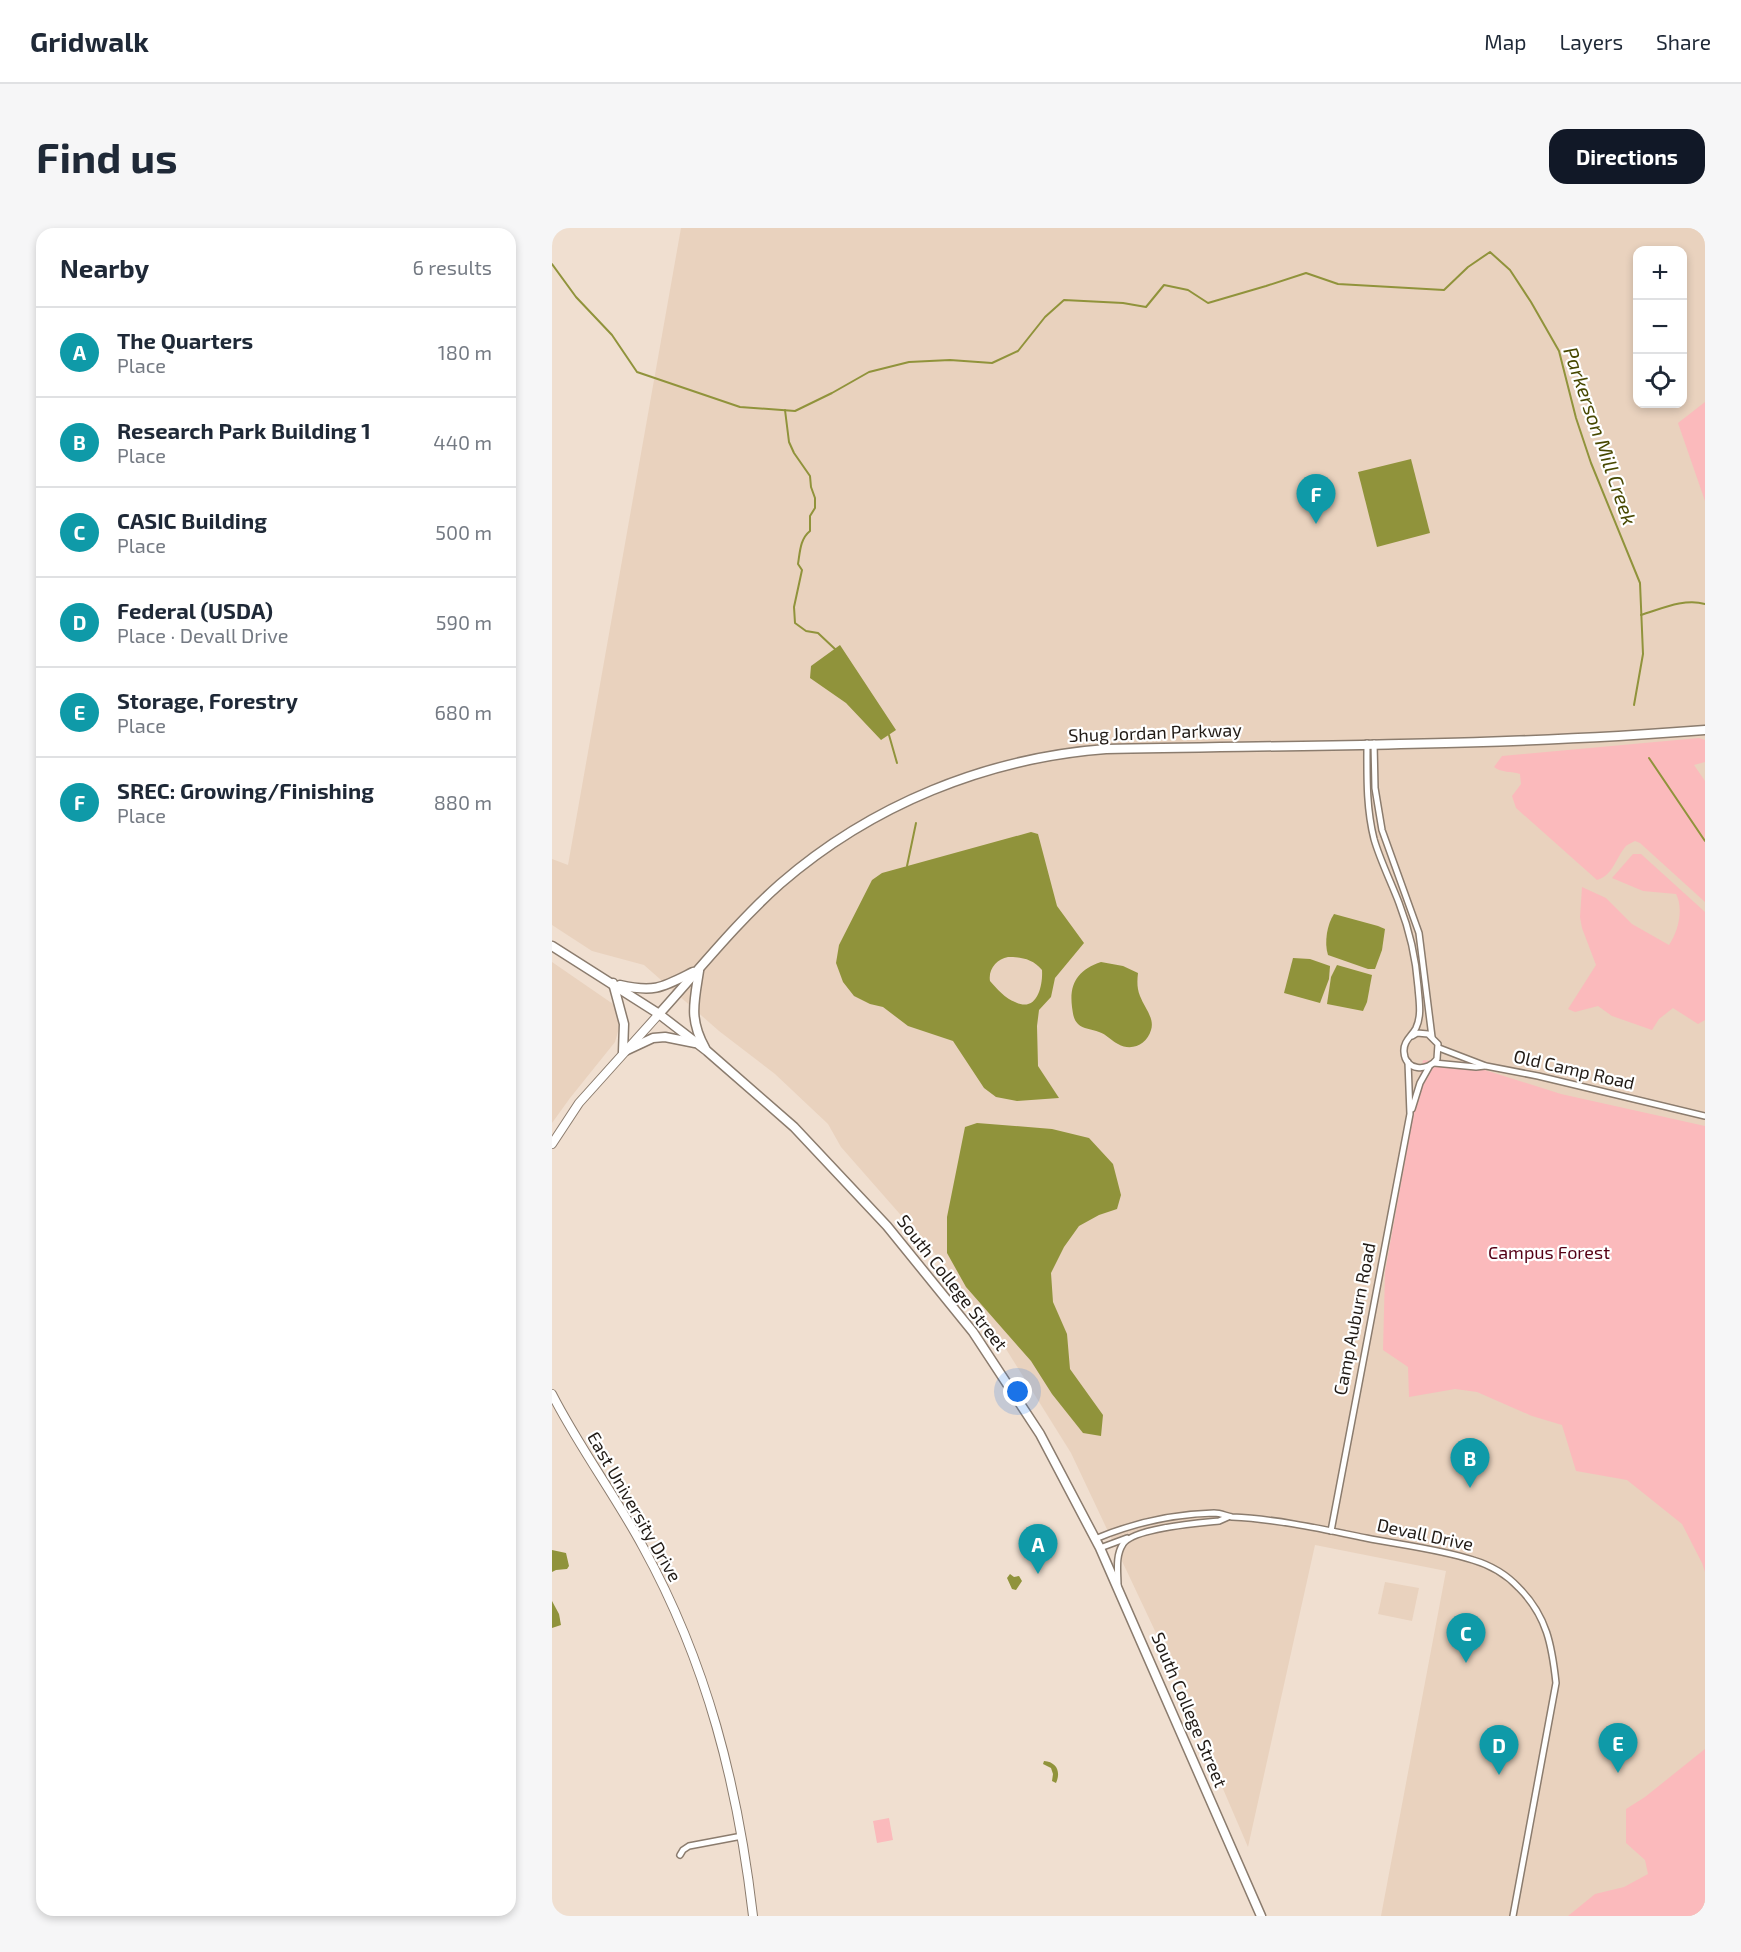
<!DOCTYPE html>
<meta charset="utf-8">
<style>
:root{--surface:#fff;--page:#f6f6f7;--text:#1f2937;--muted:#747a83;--line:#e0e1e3;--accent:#111827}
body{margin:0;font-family:"Exo 2",sans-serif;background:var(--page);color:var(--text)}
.controls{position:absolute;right:18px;top:18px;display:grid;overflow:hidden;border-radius:12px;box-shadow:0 3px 9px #0003}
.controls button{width:54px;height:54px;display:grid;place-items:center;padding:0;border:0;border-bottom:2px solid var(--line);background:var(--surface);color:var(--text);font:30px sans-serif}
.you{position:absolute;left:466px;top:1164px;width:21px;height:21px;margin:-15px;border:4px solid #fff;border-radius:50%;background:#1a73e8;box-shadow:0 0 0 9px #1a73e833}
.badge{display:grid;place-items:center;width:39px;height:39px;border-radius:50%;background:var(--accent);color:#fff;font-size:20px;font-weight:700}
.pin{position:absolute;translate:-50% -50px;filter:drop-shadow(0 2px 3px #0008)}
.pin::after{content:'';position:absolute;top:32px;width:21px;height:18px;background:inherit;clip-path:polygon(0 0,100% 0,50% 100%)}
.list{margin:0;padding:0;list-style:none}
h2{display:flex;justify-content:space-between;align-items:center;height:78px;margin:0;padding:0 24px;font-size:26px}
h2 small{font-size:20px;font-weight:400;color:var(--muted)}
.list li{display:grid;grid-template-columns:39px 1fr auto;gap:18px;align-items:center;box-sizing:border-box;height:90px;padding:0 24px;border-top:2px solid var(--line)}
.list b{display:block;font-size:22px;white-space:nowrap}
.list p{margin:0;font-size:20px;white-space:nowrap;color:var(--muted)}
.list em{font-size:20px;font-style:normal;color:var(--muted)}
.icon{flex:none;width:33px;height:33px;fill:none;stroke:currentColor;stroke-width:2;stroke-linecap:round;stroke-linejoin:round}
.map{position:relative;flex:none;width:1153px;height:1688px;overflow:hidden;border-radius:18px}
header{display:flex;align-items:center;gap:36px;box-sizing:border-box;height:84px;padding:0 30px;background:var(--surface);border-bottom:2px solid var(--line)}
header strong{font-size:28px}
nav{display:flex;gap:33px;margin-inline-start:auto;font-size:21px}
.intro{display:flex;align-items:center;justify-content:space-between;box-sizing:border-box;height:144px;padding:0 36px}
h1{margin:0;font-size:42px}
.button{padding:15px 27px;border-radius:18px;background:var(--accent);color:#fff;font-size:21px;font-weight:700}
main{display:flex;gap:36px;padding:0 36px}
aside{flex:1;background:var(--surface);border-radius:18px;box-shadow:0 3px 9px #0003}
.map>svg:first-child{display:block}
.built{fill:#e9d2be;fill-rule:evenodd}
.green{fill:#fbbabc}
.water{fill:#90933b;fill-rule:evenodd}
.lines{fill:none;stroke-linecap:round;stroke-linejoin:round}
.stream{stroke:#90933b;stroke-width:2}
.street-casing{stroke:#8b7c6e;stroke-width:8}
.secondary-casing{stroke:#8b7c6e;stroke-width:10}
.primary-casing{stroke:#8b7c6e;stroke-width:11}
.street{stroke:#fff;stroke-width:5}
.secondary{stroke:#fff;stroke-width:8}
.primary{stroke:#fff;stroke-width:8}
.labels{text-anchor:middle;stroke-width:4.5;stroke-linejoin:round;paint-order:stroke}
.street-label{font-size:18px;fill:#211b16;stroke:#fff}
.park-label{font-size:18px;fill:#550115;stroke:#fff}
.water-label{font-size:20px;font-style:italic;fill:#474801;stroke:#fff}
</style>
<header>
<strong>Gridwalk</strong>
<nav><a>Map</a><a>Layers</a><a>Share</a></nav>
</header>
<div class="intro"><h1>Find us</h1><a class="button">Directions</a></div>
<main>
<aside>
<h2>Nearby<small>6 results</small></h2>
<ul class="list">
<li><span class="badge" style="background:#0f9aa8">A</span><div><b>The Quarters</b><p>Place</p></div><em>180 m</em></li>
<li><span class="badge" style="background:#0f9aa8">B</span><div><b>Research Park Building 1</b><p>Place</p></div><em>440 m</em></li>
<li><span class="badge" style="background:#0f9aa8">C</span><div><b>CASIC Building</b><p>Place</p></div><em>500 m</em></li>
<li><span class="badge" style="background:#0f9aa8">D</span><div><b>Federal (USDA)</b><p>Place · Devall Drive</p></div><em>590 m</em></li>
<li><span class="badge" style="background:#0f9aa8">E</span><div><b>Storage, Forestry</b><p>Place</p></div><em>680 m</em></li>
<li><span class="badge" style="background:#0f9aa8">F</span><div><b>SREC: Growing/Finishing</b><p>Place</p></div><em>880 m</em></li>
</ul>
</aside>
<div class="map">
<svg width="1153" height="1688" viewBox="0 0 1153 1688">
<rect width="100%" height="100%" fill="#f0dfd0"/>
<g class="built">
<path d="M129 0H1153V1688H829L894 1343 763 1317 696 1619 604 1405 519 1225 454 1121 390 1034 289 919 276 896 223 846 167 803 92 737 40 723 0 697V631L16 637ZM1086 22H1130V176H1086Z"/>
<path d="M0 734 61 776 66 788 67 800 63 814 18 870 0 895Z"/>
<path d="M833 1354 867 1360 860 1393 826 1386Z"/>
</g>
<g class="green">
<path d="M1153 174V273L1126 195Z"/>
<path d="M1147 510 1153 512V534L1142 537 1153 553V674L1088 615 1083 613C1080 615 1076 616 1074 618 1064 629 1061 648 1045 652L964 580 960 568 969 556 968 546C959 543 950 545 942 539L950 528Z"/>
<path d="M1081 626H1089L1153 684V792L1146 796 1121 780 1107 791 1100 802 1060 788 1046 778 1023 784 1016 781 1044 737 1030 700 1028 689 1030 659 1054 670 1080 696 1117 717C1126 704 1132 681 1124 666L1091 663 1060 650Z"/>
<path d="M871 832 920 838 1009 866 1153 898V1344L1150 1335 1130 1296 1075 1252 1024 1243 1010 1197 980 1188 925 1164 903 1161 857 1169 856 1139 831 1122 833 1044Z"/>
<path d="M1153 1521V1688H1016L1043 1666 1072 1659 1096 1646 1093 1632 1074 1615V1581L1093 1569Z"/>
<path d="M337 1590 341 1612 325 1615 321 1593Z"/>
</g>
<g class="water">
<path d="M859 231 878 305 825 319 806 244Z"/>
<path d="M288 417 344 502 329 512 294 475 258 450 259 438Z"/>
<path d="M479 604 486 606 505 678 532 715 503 750 499 769 487 782 485 798 486 838 507 870 465 873 444 869 432 860 401 813 356 798 331 779 318 776 302 768 291 754 284 735 287 717 320 652 330 645ZM456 729C469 729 481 731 490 742 491 758 485 785 463 774 454 771 444 760 438 753 436 741 445 731 456 729Z"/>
<path d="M782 686 826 698 833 701 830 722 823 741H816L776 727C772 715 775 696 782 686Z"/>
<path d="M741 730 758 731 778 738 777 751 768 775 732 765Z"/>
<path d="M549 734 571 738 586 745C585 753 585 761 588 768 592 779 603 790 599 802 595 816 580 824 566 816 560 813 554 806 547 804 540 801 531 801 526 796 521 791 521 785 520 779 517 755 526 742 549 734Z"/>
<path d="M785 737 820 747 815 774 811 783 775 776 779 749Z"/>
<path d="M425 895 500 901 537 910 561 936 569 967 565 981 547 987 527 998 512 1019 499 1045 501 1074 515 1106 518 1141 551 1187 549 1208 531 1205 500 1166 479 1133 414 1059 395 1025V989L413 899Z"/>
<path d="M0 1322 14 1325 17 1338 15 1341 4 1342 0 1344Z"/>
<path d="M458 1346 462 1349 467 1348 470 1353 464 1362 460 1361 455 1350Z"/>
<path d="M0 1373 7 1386 9 1397 0 1400Z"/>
<path d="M492 1533C505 1534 509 1544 504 1555L500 1553 501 1546 499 1540 491 1536Z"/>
</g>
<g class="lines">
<g class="stream">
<path d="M0 36 24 69 60 107 85 144 188 179 243 183 280 165 317 144 357 134 398 132 440 135 466 123 493 89 512 72 571 75 594 79 612 57 636 62 656 75 714 58 754 45 786 56 892 62 916 39 938 24 958 42 979 74 1007 123 1024 190 1039 235 1088 355 1091 426 1082 477"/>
<path d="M233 182 237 214 242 225 258 248 259 259 263 270V280L258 288V303C248 311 248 324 246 336L250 342 242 379 243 395 254 403 266 405 283 421"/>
<path d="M1089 387C1109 381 1132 370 1153 376"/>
<path d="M337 507 345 535"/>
<path d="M1097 530 1153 613"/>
<path d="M355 638 364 595"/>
</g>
<g class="street-casing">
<g id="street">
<path d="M815 515C815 548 814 579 822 611 828 632 839 654 847 675 857 701 864 731 866 759 867 773 870 787 864 800 860 808 851 813 852 824 853 843 876 844 885 831L886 816 876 806 865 805 860 808"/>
<path d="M822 515 823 560 830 602 867 705 880 809"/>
<path d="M887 820 934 838 986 848 1153 888"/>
<path d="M882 835 924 839 933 838"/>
<path d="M860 881 868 855 877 839"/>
<path d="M779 1303 858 886 856 834"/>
<path d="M543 1311C581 1295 621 1286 662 1285 669 1285 674 1288 680 1289 725 1291 770 1301 814 1310 850 1317 887 1321 921 1332 938 1337 955 1347 967 1360 995 1388 1000 1418 1004 1455L961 1688"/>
<path d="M548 1320 575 1310"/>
<path d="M566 1358C566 1344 563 1328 571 1316 581 1300 647 1295 667 1293L676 1289"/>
<path d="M128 1627 131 1622 137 1618 190 1608"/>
</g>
</g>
<g class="secondary-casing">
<g id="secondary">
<path d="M0 916 27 875 107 786"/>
<path d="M0 1166C27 1219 63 1267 91 1319 155 1435 186 1558 201 1688"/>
</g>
</g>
<g class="primary-casing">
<g id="primary">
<path d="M0 718 107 786 155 823 242 899 335 998 421 1104 488 1206 548 1320 709 1688"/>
<path d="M147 743C142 775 137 791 153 820"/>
<path d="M61 755 72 796 71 824 101 810 113 809 143 815"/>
<path d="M68 757C103 765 111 759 141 744"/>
<path d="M107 786C146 743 184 695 228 656 319 577 434 530 554 521 753 517 954 518 1153 502"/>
</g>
</g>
<use href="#street" class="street"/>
<use href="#secondary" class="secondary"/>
<use href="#primary" class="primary"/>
</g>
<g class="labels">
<g class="street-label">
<text transform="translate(603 505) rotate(-2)" y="6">Shug Jordan Parkway</text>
<text transform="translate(1022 842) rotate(13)" y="6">Old Camp Road</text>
<text transform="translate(400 1055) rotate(52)" y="6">South College Street</text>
<text transform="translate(803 1091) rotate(-79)" y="6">Camp Auburn Road</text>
<text transform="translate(82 1279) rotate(60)" y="6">East University Drive</text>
<text transform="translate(873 1307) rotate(12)" y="6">Devall Drive</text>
<text transform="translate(637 1482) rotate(67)" y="6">South College Street</text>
</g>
<g class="park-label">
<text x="997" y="1031">Campus Forest</text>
</g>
<g class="water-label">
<text transform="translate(1048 208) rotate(71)" y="7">Parkerson Mill Creek</text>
</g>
</g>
</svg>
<div class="controls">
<button>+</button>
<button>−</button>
<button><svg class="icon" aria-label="locate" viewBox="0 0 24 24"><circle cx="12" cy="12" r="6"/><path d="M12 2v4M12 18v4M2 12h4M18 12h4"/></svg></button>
</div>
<div class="you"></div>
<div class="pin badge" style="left:486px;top:1346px;background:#0f9aa8">A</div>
<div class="pin badge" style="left:918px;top:1260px;background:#0f9aa8">B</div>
<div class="pin badge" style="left:914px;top:1435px;background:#0f9aa8">C</div>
<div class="pin badge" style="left:947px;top:1547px;background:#0f9aa8">D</div>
<div class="pin badge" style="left:1066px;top:1545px;background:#0f9aa8">E</div>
<div class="pin badge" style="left:764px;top:296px;background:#0f9aa8">F</div>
</div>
</main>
